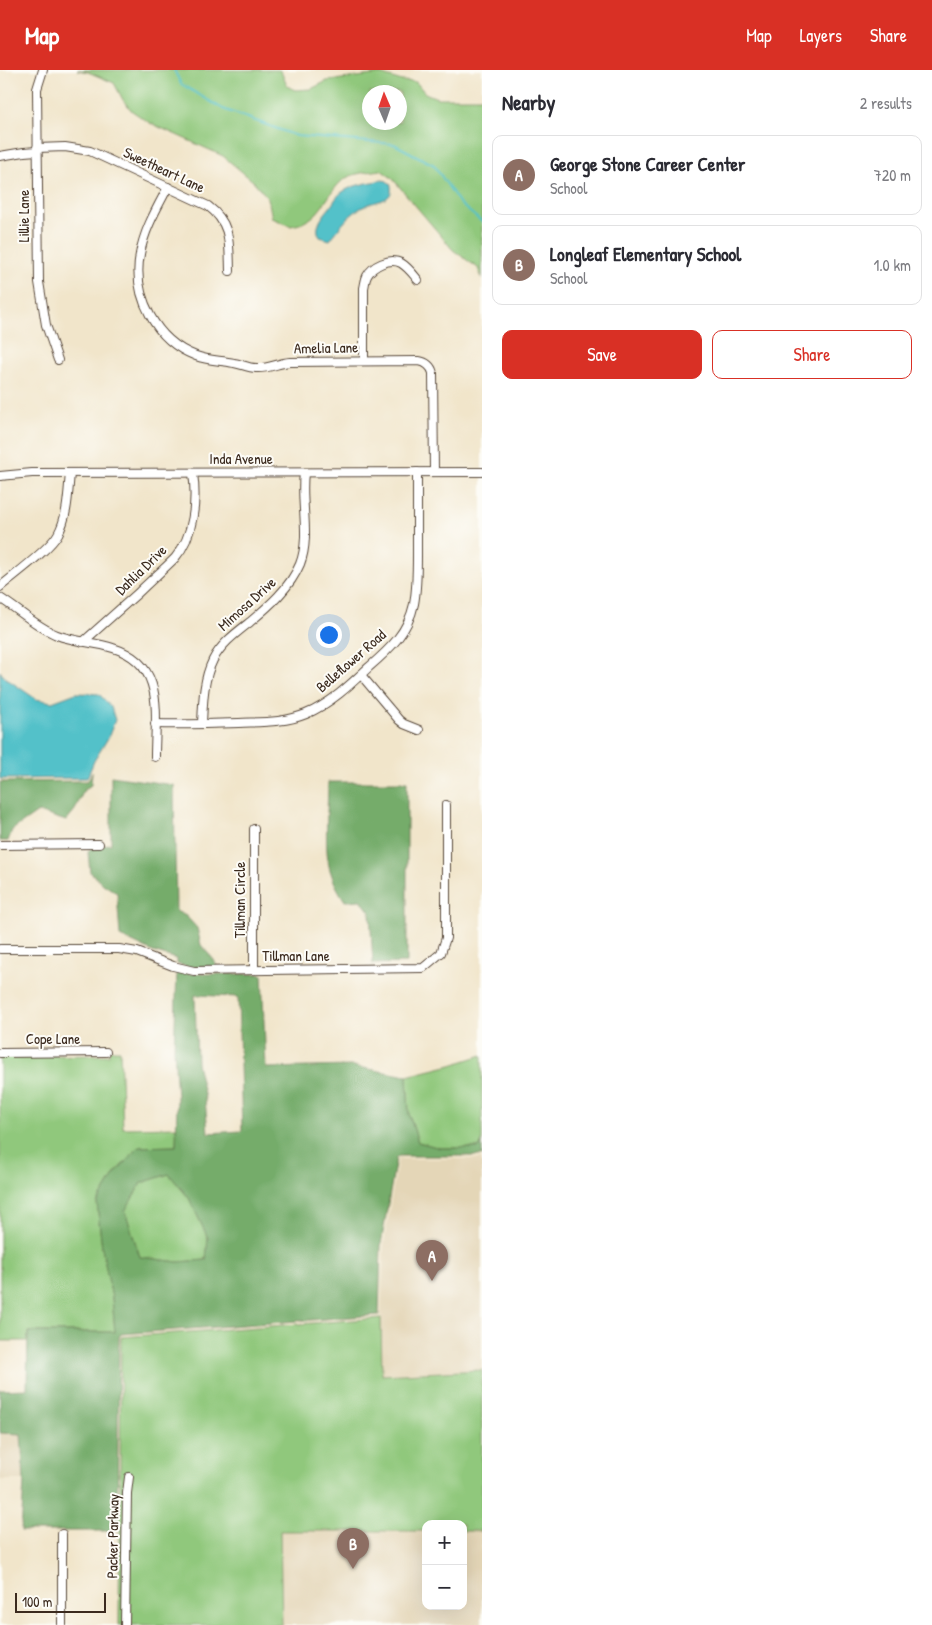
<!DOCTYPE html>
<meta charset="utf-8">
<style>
:root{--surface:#fff;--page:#f7f7f7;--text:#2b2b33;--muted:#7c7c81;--line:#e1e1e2;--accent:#d93025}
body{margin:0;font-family:"Patrick Hand",sans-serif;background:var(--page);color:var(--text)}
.controls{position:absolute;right:15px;bottom:15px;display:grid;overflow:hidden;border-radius:10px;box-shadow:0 5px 20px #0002}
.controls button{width:45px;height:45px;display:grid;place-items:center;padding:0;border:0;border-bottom:1px solid var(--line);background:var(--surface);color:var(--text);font:25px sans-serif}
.compass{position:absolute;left:362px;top:15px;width:45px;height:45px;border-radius:50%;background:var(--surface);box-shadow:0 5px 20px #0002;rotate:358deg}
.scale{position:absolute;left:15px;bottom:12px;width:91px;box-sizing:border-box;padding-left:5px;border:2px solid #3b2a1e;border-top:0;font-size:14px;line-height:18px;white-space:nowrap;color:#3b2a1e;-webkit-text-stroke:4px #fdfcf7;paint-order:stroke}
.you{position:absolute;left:328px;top:564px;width:18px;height:18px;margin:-12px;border:4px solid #fff;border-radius:50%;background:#1a73e8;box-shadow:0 0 0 8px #1a73e833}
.badge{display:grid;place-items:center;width:32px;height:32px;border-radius:50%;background:var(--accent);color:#fff;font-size:16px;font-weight:700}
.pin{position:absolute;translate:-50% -41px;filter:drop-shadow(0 1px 2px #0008)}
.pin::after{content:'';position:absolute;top:26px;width:18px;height:15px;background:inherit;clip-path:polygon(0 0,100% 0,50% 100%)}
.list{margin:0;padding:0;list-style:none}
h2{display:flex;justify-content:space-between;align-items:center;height:65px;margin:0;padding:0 20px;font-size:21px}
h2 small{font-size:16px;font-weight:400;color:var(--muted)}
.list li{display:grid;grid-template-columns:32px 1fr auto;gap:15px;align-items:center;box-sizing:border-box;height:80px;margin:0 10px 10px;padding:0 10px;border:1px solid var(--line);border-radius:10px}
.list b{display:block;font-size:19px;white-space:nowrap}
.list p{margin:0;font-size:16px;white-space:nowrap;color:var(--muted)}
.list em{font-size:16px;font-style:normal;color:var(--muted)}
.actions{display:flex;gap:10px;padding:15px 20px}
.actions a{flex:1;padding:11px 0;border:1px solid var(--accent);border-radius:10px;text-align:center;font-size:18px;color:var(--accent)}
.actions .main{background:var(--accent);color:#fff}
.map{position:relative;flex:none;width:482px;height:1555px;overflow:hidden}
header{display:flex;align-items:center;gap:30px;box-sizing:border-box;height:70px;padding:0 25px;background:var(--accent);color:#fff}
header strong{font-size:24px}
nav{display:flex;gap:28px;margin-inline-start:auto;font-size:18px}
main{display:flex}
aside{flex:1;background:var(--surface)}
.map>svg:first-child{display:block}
.built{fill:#e4d6b7}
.green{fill:#90c87b;stroke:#66794c;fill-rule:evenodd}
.forest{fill:#74ac6b;stroke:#586b44;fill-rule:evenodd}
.water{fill:#53c1c9;stroke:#477674}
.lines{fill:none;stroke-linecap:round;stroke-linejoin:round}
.stream{stroke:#53c1c9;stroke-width:2}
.minor-casing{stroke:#564638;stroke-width:10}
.minor{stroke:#fff;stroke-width:8}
.labels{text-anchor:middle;stroke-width:4;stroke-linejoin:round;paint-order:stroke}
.street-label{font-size:15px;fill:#3b2a1e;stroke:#fdfcf7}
</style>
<header>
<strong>Map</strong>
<nav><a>Map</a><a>Layers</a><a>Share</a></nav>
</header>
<main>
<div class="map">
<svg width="482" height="1555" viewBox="0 0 482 1555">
<rect width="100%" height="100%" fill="#fdfcf7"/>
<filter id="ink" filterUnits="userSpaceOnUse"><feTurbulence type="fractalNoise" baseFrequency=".02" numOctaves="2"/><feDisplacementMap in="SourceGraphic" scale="10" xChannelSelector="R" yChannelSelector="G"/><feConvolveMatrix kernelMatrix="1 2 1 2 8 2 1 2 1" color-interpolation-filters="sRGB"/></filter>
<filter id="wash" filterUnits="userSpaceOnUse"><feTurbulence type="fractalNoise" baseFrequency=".0096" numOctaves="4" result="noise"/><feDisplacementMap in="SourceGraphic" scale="20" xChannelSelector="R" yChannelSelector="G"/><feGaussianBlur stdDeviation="1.12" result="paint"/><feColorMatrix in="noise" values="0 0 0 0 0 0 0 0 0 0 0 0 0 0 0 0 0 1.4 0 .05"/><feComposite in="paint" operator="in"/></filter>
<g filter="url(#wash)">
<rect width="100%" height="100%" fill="#f1e5ca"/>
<g class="built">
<path d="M398 1089H482V1300L382 1305 381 1248 384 1175Z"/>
<path d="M0 1363H21L24 1410H0Z"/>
<path d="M280 1461H426V1536H463V1461H482V1555H282Z"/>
</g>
<g class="green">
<path d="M77 0H278L281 1 287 16 295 20 311 19 327 11 380 4 402 11 416 12 425 23 437 28H482V210L478 198 453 180 392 108 381 100C369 102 352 103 343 110 329 121 322 144 306 151 302 154 296 155 291 156L272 148 268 128 254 112 223 86 150 53 132 41 123 30 114 13 88 2ZM400 22V52H370V22Z"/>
<path d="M109 980H120L123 1058 177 1057 176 1076 139 1077 116 1102 97 1133 102 1178 112 1228 115 1262H28V1271H0V986L109 985Z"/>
<path d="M482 985V1072L479 1078H440L418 1072 409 1044 407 1006 451 995Z"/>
<path d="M169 1104 189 1128 208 1168 206 1190 178 1192 140 1187 125 1141 141 1113Z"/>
<path d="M381 1248 382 1305 482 1300V1461H463V1454H426V1461H280L282 1555H119L121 1267Z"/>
</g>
<g class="forest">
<path d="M92 702 91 715 84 720 75 740 66 751 38 742 12 760 8 771H0V712L87 711 89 709Z"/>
<path d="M111 706 174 715 176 841 186 846 197 858 201 875 214 890 217 897H189L177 894V889L153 882 120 866 117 823 103 814 90 802 88 782 92 777H102V775L111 774Z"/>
<path d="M328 712H407V893L373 894 370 842 361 830 345 831C339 822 334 813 331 803 323 781 328 737 328 712Z"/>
<path d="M177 901 194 904H262L266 998 352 996 407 1006 409 1044 418 1072 440 1078H479L482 1072V1086H399L396 1088 381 1174 379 1245 121 1264 119 1267 117 1461H21L24 1411 21 1364 0 1363V1320L27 1319 28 1262H115L112 1228 102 1178 97 1133 116 1102 139 1077 176 1076 177 1027 174 979ZM195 925 238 927 242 1061 208 1063 205 1029 197 993ZM169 1104 189 1128 208 1168 206 1190 178 1192 140 1187 125 1141 141 1113Z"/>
</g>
<g class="water">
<path d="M382 110 387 111 391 115C391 119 392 123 389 126 385 131 373 132 367 135 350 142 341 156 330 170L320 167C313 156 324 145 331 136 335 130 338 124 344 121 355 114 370 113 382 110Z"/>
<path d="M0 601 4 607 36 629 52 632 76 623 99 624 111 637 115 650 108 668 94 691 87 708 0 709Z"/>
</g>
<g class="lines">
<path class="stream" d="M174 0 181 14 223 39 297 66 394 74 434 95 460 134 482 152"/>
</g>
</g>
<g filter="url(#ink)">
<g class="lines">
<g class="minor-casing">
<g id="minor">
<path d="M43 0 37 19 39 212 46 255 58 290"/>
<path d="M37 78 65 77 90 81 208 136C232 154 229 174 230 201"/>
<path d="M0 86 24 82 37 81"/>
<path d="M168 117C157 138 144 160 140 184 132 226 156 271 196 286 209 291 221 290 234 293 241 294 248 298 256 298 268 299 278 293 290 292L419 291C426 292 431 296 433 303L434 402"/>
<path d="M364 291V218C365 214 365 210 367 206 372 196 390 187 401 193 408 197 413 204 418 210"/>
<path d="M0 406 32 403 482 402"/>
<path d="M0 517C14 505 50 479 58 464 68 446 68 423 70 403"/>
<path d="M0 528C19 540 37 557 57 565 75 572 95 572 113 578 166 594 155 644 155 687"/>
<path d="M83 572C102 555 120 539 138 523 150 511 163 500 175 488 194 466 197 431 193 403"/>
<path d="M361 605 399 650 404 654 419 660"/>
<path d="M155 654C183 655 211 654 239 653 261 652 284 653 306 644 330 634 350 615 369 597 390 579 408 562 414 534 417 518 417 501 417 485 417 457 417 429 417 402"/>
<path d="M202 654C203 633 203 610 213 590 221 574 236 563 250 552 269 536 290 518 300 494 311 466 300 433 304 403"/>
<path d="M254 759V900"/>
<path d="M0 775 99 774"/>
<path d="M0 879H119L137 882 173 896 194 901 423 898 441 883 446 868V735"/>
<path d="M0 983 106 982"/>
<path d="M62 1464V1555"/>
<path d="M125 1555 127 1423 129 1407"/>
</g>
</g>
<use href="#minor" class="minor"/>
</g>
</g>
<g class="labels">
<g class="street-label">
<text transform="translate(164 100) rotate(25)" y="5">Sweetheart Lane</text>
<text transform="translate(24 146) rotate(-90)" y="5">Lillie Lane</text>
<text transform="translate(326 278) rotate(-1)" y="5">Amelia Lane</text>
<text x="241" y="394">Inda Avenue</text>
<text transform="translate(141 500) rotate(-44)" y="5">Dahlia Drive</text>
<text transform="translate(247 534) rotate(-42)" y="5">Mimosa Drive</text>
<text transform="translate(351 591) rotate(-41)" y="5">Belleflower Road</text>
<text transform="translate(240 830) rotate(-90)" y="5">Tillman Circle</text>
<text x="296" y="891">Tillman Lane</text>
<text x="53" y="974">Cope Lane</text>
<text transform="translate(113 1466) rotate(-89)" y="5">Packer Parkway</text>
</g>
</g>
</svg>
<div class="controls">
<button>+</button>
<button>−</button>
</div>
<svg class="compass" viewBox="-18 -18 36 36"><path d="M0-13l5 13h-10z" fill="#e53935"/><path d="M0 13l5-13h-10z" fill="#7c7c81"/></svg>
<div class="scale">100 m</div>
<div class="you"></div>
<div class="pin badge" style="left:432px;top:1211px;background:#8d6e63">A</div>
<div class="pin badge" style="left:353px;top:1499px;background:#8d6e63">B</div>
</div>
<aside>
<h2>Nearby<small>2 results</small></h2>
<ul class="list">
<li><span class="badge" style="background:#8d6e63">A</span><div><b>George Stone Career Center</b><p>School</p></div><em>720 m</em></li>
<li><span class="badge" style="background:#8d6e63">B</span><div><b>Longleaf Elementary School</b><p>School</p></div><em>1.0 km</em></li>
</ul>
<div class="actions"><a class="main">Save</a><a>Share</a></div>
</aside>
</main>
